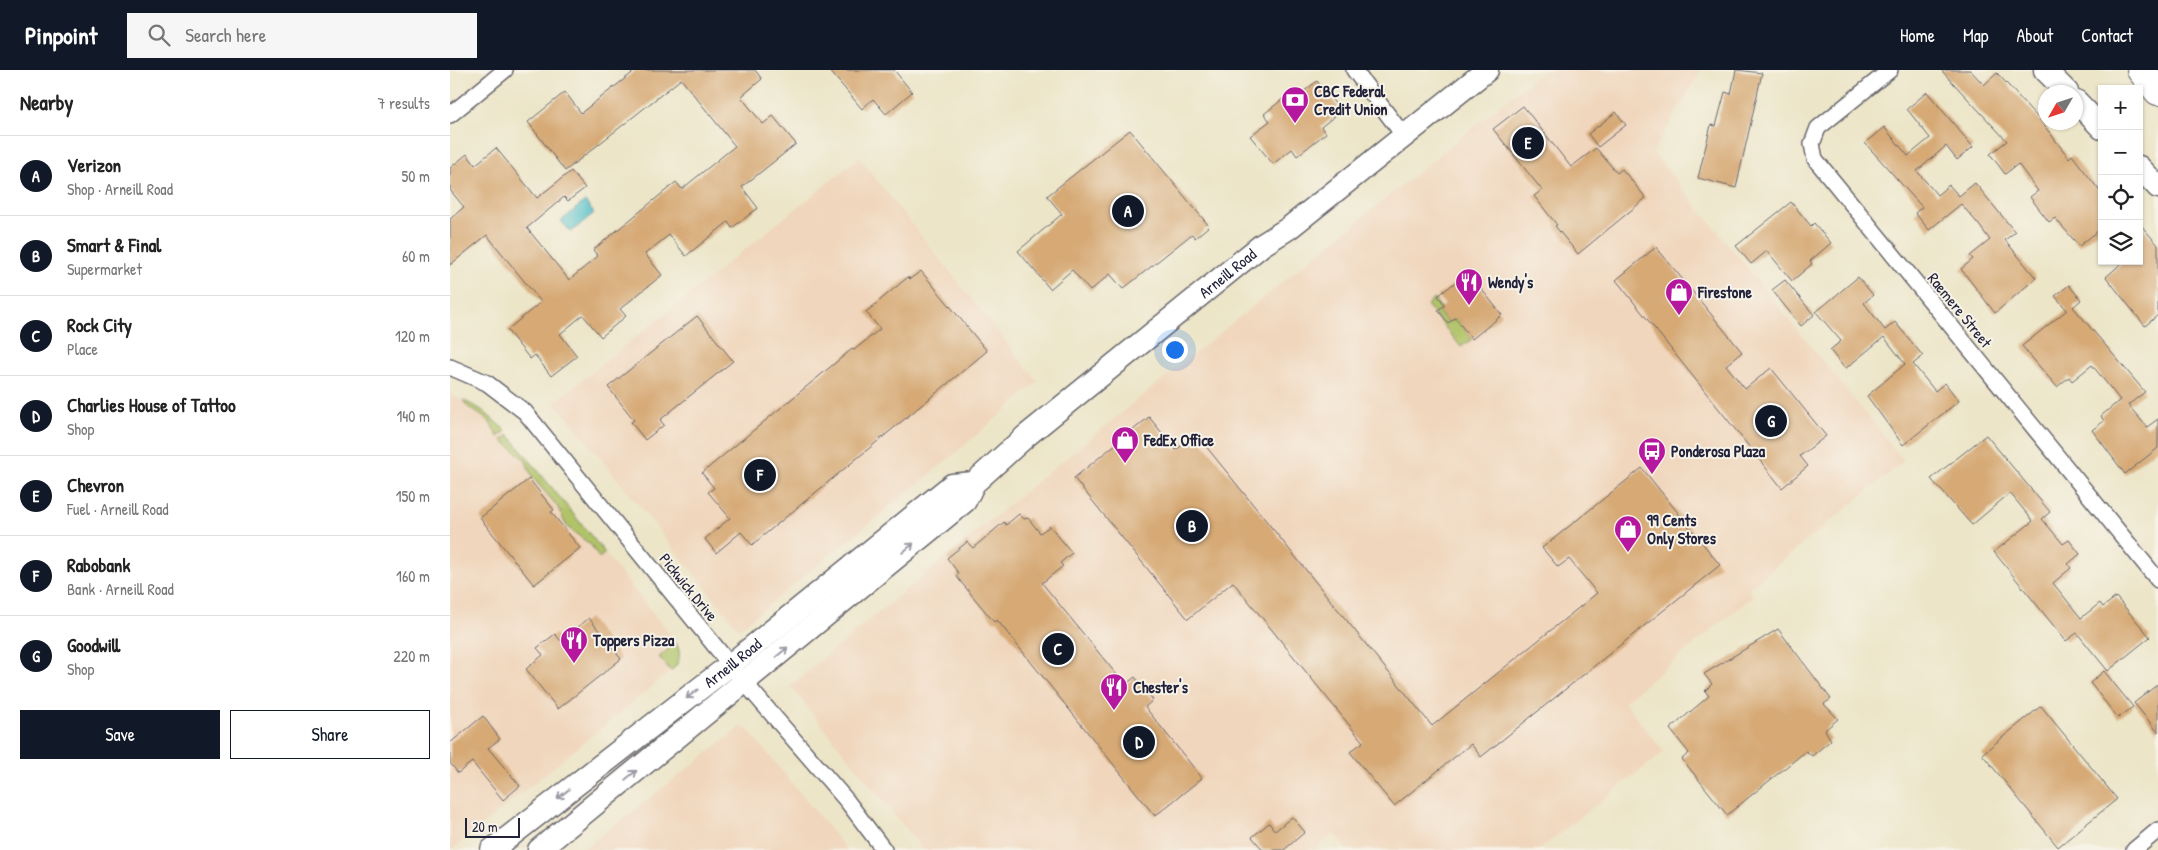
<!DOCTYPE html>
<meta charset="utf-8">
<style>
:root{--surface:#fff;--page:#f6f6f6;--text:#222;--muted:#767676;--line:#e0e0e0;--accent:#111827}
body{margin:0;font-family:"Patrick Hand",sans-serif;background:var(--page);color:var(--text)}
.controls{position:absolute;right:15px;top:15px;display:grid;overflow:hidden;border-radius:0px;box-shadow:0 1px 4px #0004}
.controls button{width:45px;height:45px;display:grid;place-items:center;padding:0;border:0;border-bottom:1px solid var(--line);background:var(--surface);color:var(--text);font:25px sans-serif}
.compass{position:absolute;left:1588px;top:15px;width:45px;height:45px;border-radius:50%;background:var(--surface);box-shadow:0 1px 4px #0004;rotate:231deg}
.scale{position:absolute;left:15px;bottom:12px;width:55px;box-sizing:border-box;padding-left:5px;border:2px solid #22223b;border-top:0;font-size:14px;line-height:18px;white-space:nowrap;color:#22223b;-webkit-text-stroke:4px #f7f3e8;paint-order:stroke}
.you{position:absolute;left:724px;top:279px;width:18px;height:18px;margin:-12px;border:4px solid #fff;border-radius:50%;background:#1a73e8;box-shadow:0 0 0 8px #1a73e833}
.badge{display:grid;place-items:center;width:32px;height:32px;border-radius:50%;background:var(--accent);color:#fff;font-size:16px;font-weight:700}
.pin{position:absolute;translate:-50% -50%;border:2px solid #fff;box-shadow:0 1px 5px #0006}
.list{margin:0;padding:0;list-style:none}
h2{display:flex;justify-content:space-between;align-items:center;height:65px;margin:0;padding:0 20px;font-size:21px}
h2 small{font-size:16px;font-weight:400;color:var(--muted)}
.list li{display:grid;grid-template-columns:32px 1fr auto;gap:15px;align-items:center;box-sizing:border-box;height:80px;padding:0 20px;border-top:1px solid var(--line)}
.list b{display:block;font-size:19px;white-space:nowrap}
.list p{margin:0;font-size:16px;white-space:nowrap;color:var(--muted)}
.list em{font-size:16px;font-style:normal;color:var(--muted)}
.actions{display:flex;gap:10px;padding:15px 20px}
.actions a{flex:1;padding:11px 0;border:1px solid var(--accent);border-radius:0px;text-align:center;font-size:18px;color:var(--accent)}
.actions .main{background:var(--accent);color:#fff}
.icon{flex:none;width:28px;height:28px;fill:none;stroke:currentColor;stroke-width:2;stroke-linecap:round;stroke-linejoin:round}
.map{position:relative;flex:none;width:1708px;height:780px;overflow:hidden}
header{display:flex;align-items:center;gap:30px;box-sizing:border-box;height:70px;padding:0 25px;background:var(--accent);color:#fff}
header strong{font-size:24px}
nav{display:flex;gap:28px;margin-inline-start:auto;font-size:18px}
.search{width:350px;height:45px;background:var(--page);display:flex;align-items:center;gap:12px;box-sizing:border-box;padding:0 18px;border-radius:0px;color:var(--muted);font-size:19px}
main{display:flex}
aside{flex:1;background:var(--surface)}
.map>svg:first-child{display:block}
.built{fill:#f0d6bc}
.green{fill:#b0c367;stroke:#697251}
.water{fill:#51bfc8;stroke:#3a7082}
.building{fill:#d6a975}
.lines{fill:none;stroke-linecap:round;stroke-linejoin:round}
.minor-casing{stroke:#69666c;stroke-width:18}
.secondary-casing{stroke:#69666c;stroke-width:25}
.motorway-casing{stroke:#69666c;stroke-width:30}
.minor{stroke:#fff;stroke-width:15}
.secondary{stroke:#fff;stroke-width:22}
.motorway{stroke:#fff;stroke-width:28}
.oneway{stroke:#9c9ca7}
.labels{text-anchor:middle;stroke-width:4;stroke-linejoin:round;paint-order:stroke}
.poi-label{font-size:16px;font-weight:bold;fill:#22223b;stroke:#f7f3e8;text-anchor:start}
.street-label{font-size:16px;fill:#22223b;stroke:#f7f3e8}
</style>
<header>
<strong>Pinpoint</strong>
<div class="search"><svg class="icon" aria-label="search" viewBox="0 0 24 24"><circle cx="10" cy="10" r="6"/><path d="M15 15l6 6"/></svg>Search here</div>
<nav><a>Home</a><a>Map</a><a>About</a><a>Contact</a></nav>
</header>
<main>
<aside>
<h2>Nearby<small>7 results</small></h2>
<ul class="list">
<li><span class="badge">A</span><div><b>Verizon</b><p>Shop · Arneill Road</p></div><em>50 m</em></li>
<li><span class="badge">B</span><div><b>Smart &amp; Final</b><p>Supermarket</p></div><em>60 m</em></li>
<li><span class="badge">C</span><div><b>Rock City</b><p>Place</p></div><em>120 m</em></li>
<li><span class="badge">D</span><div><b>Charlies House of Tattoo</b><p>Shop</p></div><em>140 m</em></li>
<li><span class="badge">E</span><div><b>Chevron</b><p>Fuel · Arneill Road</p></div><em>150 m</em></li>
<li><span class="badge">F</span><div><b>Rabobank</b><p>Bank · Arneill Road</p></div><em>160 m</em></li>
<li><span class="badge">G</span><div><b>Goodwill</b><p>Shop</p></div><em>220 m</em></li>
</ul>
<div class="actions"><a class="main">Save</a><a>Share</a></div>
</aside>
<div class="map">
<svg width="1708" height="780" viewBox="0 0 1708 780">
<rect width="100%" height="100%" fill="#f7f3e8"/>
<filter id="ink" filterUnits="userSpaceOnUse"><feTurbulence type="fractalNoise" baseFrequency=".02" numOctaves="2"/><feDisplacementMap in="SourceGraphic" scale="10" xChannelSelector="R" yChannelSelector="G"/><feConvolveMatrix kernelMatrix="1 2 1 2 8 2 1 2 1" color-interpolation-filters="sRGB"/></filter>
<filter id="wash" filterUnits="userSpaceOnUse"><feTurbulence type="fractalNoise" baseFrequency=".0096" numOctaves="4" result="noise"/><feDisplacementMap in="SourceGraphic" scale="20" xChannelSelector="R" yChannelSelector="G"/><feGaussianBlur stdDeviation="1.12" result="paint"/><feColorMatrix in="noise" values="0 0 0 0 0 0 0 0 0 0 0 0 0 0 0 0 0 1.4 0 .05"/><feComposite in="paint" operator="in"/></filter>
<g filter="url(#wash)">
<rect width="100%" height="100%" fill="#ece5c8"/>
<g class="built">
<path d="M1094 0H1251L1203 82 1454 391 1298 519 1303 526 1174 632 1214 682 1088 780H897L884 764 864 780H473L340 616 595 405Z"/>
<path d="M409 88 588 312 489 397 289 559 105 332Z"/>
<path d="M0 324 32 340 56 361 220 564 228 575 230 583 226 596 221 601 2 780H0Z"/>
<path d="M291 657 298 660 397 780H133Z"/>
</g>
<g class="green">
<path d="M984 229 991 238 988 241 998 253 1005 248 1022 269 1011 277 977 235Z"/>
<path d="M13 330 32 340 56 361 48 367 39 351 17 336Z"/>
<path d="M59 365 155 483 149 488 141 475 117 457 107 436 83 408 75 390 52 370Z"/>
<path d="M226 573C232 583 230 593 221 601L209 587Z"/>
</g>
<path class="water" d="M135 131 144 143 121 162 111 151Z"/>
<g id="blocks">
<g class="building">
<path d="M186 0H305L312 9 291 27 313 54 323 46 346 74 292 117 308 138 282 158 278 152 236 186 219 165 195 184 212 205 170 239 176 246 151 267 133 245 110 264 127 286 101 306 85 285 80 289 57 260 91 232 37 165 0 195V149L14 137 0 120V98L17 84 25 95 46 78 87 128 121 101 135 118 118 131 114 127 77 158 119 210 148 186 143 180 226 112 232 119 285 76 231 9 115 101 78 52 115 22 131 43Z"/>
<path d="M379 0H444L462 22 436 44 423 29 412 39Z"/>
<path d="M1286 0 1312 3 1286 118 1248 108 1261 55 1266 56 1275 22 1281 24Z"/>
<path d="M1491 0H1520L1534 15 1547 3 1590 50 1619 88 1622 85 1652 124V158L1629 176 1605 148 1599 152 1580 127 1588 121 1568 94 1555 104 1540 84 1557 71Z"/>
<path d="M867 11 891 41 871 57 876 63 847 86 842 79 823 94 800 66 820 51 814 44 844 20 848 26Z"/>
<path d="M1477 22 1523 77 1507 90 1496 76 1467 101 1487 125 1499 115 1509 126 1525 113 1565 162 1555 170 1586 208 1545 243 1511 199 1523 189 1520 186 1540 170 1529 155 1511 134 1479 160 1465 143 1472 137 1415 73 1434 57 1458 86 1480 68 1457 39Z"/>
<path d="M1073 36 1121 97 1146 78 1167 103 1172 99 1196 128 1128 184 1105 156 1107 155 1084 126 1092 120 1043 59Z"/>
<path d="M1166 42 1176 55 1148 77 1138 64Z"/>
<path d="M680 60 759 156 745 168 742 164 673 219 660 204 640 221 622 200 600 219 568 181 612 144 597 126Z"/>
<path d="M1341 132 1361 156 1364 153 1381 173 1360 191 1362 194 1342 211 1317 181 1301 194 1286 176Z"/>
<path d="M1689 153 1708 175V245L1695 256 1656 207 1674 191H1689Z"/>
<path d="M1206 177 1292 282 1276 295 1295 319 1321 298 1376 366 1350 386 1358 396 1332 418 1166 210Z"/>
<path d="M471 201 537 281 302 475 291 462 266 483 255 469 280 448 258 422 264 418 252 403 402 279 404 280 430 259 416 242 458 207 460 209Z"/>
<path d="M1018 202 1052 245 1022 269 1005 248 998 253 988 240 995 235 988 226Z"/>
<path d="M1408 207 1423 225 1414 233 1435 260 1445 252 1473 286 1463 294 1485 321 1495 313 1509 331 1453 375 1417 326 1455 294 1434 267 1395 299 1380 280 1391 271 1366 242Z"/>
<path d="M1335 210 1364 245 1351 256 1322 220Z"/>
<path d="M1619 215 1631 230 1623 237 1695 322 1678 335 1697 357 1708 349V378L1675 404 1642 360 1654 351 1651 346 1670 330 1642 295 1622 311 1619 307 1607 317 1572 276 1617 240 1605 226Z"/>
<path d="M247 246 283 291 210 350 214 355 195 370 181 352 184 350 158 317Z"/>
<path d="M699 347 726 380 746 364 982 656 1147 523 1119 489 1108 497 1092 478 1192 398 1270 495 1031 687 1021 674 944 736 900 682 913 672 783 512 738 549 624 408Z"/>
<path d="M1536 365 1600 442 1592 449 1613 474 1619 470 1630 484 1618 494 1621 498 1603 513 1631 548 1650 533 1653 537 1666 527 1700 567 1658 601 1627 563 1616 571 1544 482 1583 451 1560 423 1522 455 1481 409Z"/>
<path d="M79 409 104 440 101 442 130 478 84 515 30 448Z"/>
<path d="M569 444 574 449 578 448 590 463 600 456 622 483 610 493 613 496 592 513 675 615 685 607 703 630 695 637 752 708 705 746 547 550 544 552 506 506 509 504 497 488 517 472 523 478 554 452 556 455Z"/>
<path d="M139 548 171 589 108 639 76 599 93 585 87 578 105 564 111 571Z"/>
<path d="M1328 559 1381 629 1374 634 1388 649 1375 660 1381 670 1362 686 1356 681 1277 745 1232 689 1239 683 1220 659 1259 626 1255 621 1262 614 1254 604Z"/>
<path d="M1654 601 1683 637 1668 648 1640 613Z"/>
<path d="M1708 614V662L1684 633Z"/>
<path d="M1591 636 1667 729 1608 777 1532 684Z"/>
<path d="M33 646 50 669 38 678 70 716 53 730 22 692 8 703 0 693V673Z"/>
<path d="M842 747 855 762 834 780H813L802 767 819 753 825 761Z"/>
</g>
</g>
</g>
<g filter="url(#ink)">
<use href="#blocks" fill-opacity="0" stroke="#69666c" stroke-width="1"/>
<g class="lines">
<g class="minor-casing">
<g id="minor">
<path d="M904 0 954 66"/>
<path d="M1440 0 1368 58 1362 74 1365 89 1708 510"/>
<path d="M0 45 55 0"/>
<path d="M0 297 37 313 75 342 295 613 397 731 434 780"/>
<path d="M1684 780 1708 760"/>
</g>
</g>
<g class="secondary-casing">
<g id="secondary">
<path d="M1595 0 1617 22"/>
<path d="M1626 31 1652 58"/>
<path d="M1689 97 1708 117"/>
<path id="s1" d="M42 780 280 595 502 415 524 413"/>
<path id="s2" d="M89 780 515 431 524 413 576 366 812 175 839 158 1037 0"/>
</g>
</g>
<g class="motorway-casing">
<path id="motorway" d="M1691 0 1708 21"/>
</g>
<use href="#minor" class="minor"/>
<use href="#secondary" class="secondary"/>
<use href="#motorway" class="motorway"/>
</g>
<defs><path id="oneway-shaft" d="M-6 0H5M1.5-3L5.5 0L1.5 3" fill="none" stroke-width="1.6" stroke-linecap="round" stroke-linejoin="round" transform="scale(1.25)"/></defs>
<g class="oneway">
<use href="#oneway-shaft" transform="translate(458 478) rotate(-40)"/>
<use href="#oneway-shaft" transform="translate(332 582) rotate(-40)"/>
<use href="#oneway-shaft" transform="translate(242 624) rotate(142)"/>
<use href="#oneway-shaft" transform="translate(181 705) rotate(-39)"/>
<use href="#oneway-shaft" transform="translate(113 724) rotate(142)"/>
</g>
</g>
<defs>
<g id="bank-pin" transform="scale(1.4375)"><path d="M0 17L-7.5 6A9.5 9.5 0 1 1 7.5 6Z" fill="#b5179e" stroke="#f7f3e8"/><path d="M-6-4H6V4H-6ZM0-2.3a2.3 2.3 0 1 0 0 4.6a2.3 2.3 0 1 0 0-4.6Z" fill="#fff"/></g>
<g id="restaurant-pin" transform="scale(1.4375)"><path d="M0 17L-7.5 6A9.5 9.5 0 1 1 7.5 6Z" fill="#b5179e" stroke="#f7f3e8"/><path d="M-5-6h1v4h1v-4h1v4h1v-4h1v5L-1.5 .5V6h-2V.5L-5-1ZM5-6V6H3V1.5H1.5Q1.5-4 5-6Z" fill="#fff"/></g>
<g id="shop-pin" transform="scale(1.4375)"><path d="M0 17L-7.5 6A9.5 9.5 0 1 1 7.5 6Z" fill="#b5179e" stroke="#f7f3e8"/><path d="M-5-2.5h2.3a2.7 3.5 0 0 1 5.4 0H5L5.5 6h-11ZM-1.5-2.5h3a1.5 2.3 0 0 0-3 0Z" fill="#fff"/></g>
<g id="bus-pin" transform="scale(1.4375)"><path d="M0 17L-7.5 6A9.5 9.5 0 1 1 7.5 6Z" fill="#b5179e" stroke="#f7f3e8"/><path d="M-5-6H5V4H4V6H2V4H-2V6H-4V4H-5ZM-3.5-4V0h7V-4ZM-3.5 1.2v1.5H-2V1.2ZM2 1.2v1.5H3.5V1.2Z" fill="#fff"/></g>
</defs>
<g fill-rule="evenodd">
<use href="#bank-pin" x="845" y="30"/>
<use href="#restaurant-pin" x="1019" y="212"/>
<use href="#shop-pin" x="1229" y="222"/>
<use href="#shop-pin" x="675" y="370"/>
<use href="#bus-pin" x="1202" y="381"/>
<use href="#shop-pin" x="1178" y="459"/>
<use href="#restaurant-pin" x="124" y="570"/>
<use href="#restaurant-pin" x="664" y="617"/>
</g>
<g class="labels">
<g class="poi-label">
<text x="864" y="27">CBC Federal<tspan x="864" dy="18">Credit Union</tspan></text>
<text x="1038" y="218">Wendy's</text>
<text x="1248" y="228">Firestone</text>
<text x="694" y="376">FedEx Office</text>
<text x="1221" y="387">Ponderosa Plaza</text>
<text x="1197" y="456">99 Cents<tspan x="1197" dy="18">Only Stores</tspan></text>
<text x="143" y="576">Toppers Pizza</text>
<text x="683" y="623">Chester's</text>
</g>
<g class="street-label">
<text dy="6" stroke="none"><textPath href="#s2" startOffset="900">Arneill Road</textPath></text>
<text transform="translate(1510 240) rotate(51)" y="6">Raemere Street</text>
<text transform="translate(239 517) rotate(51)" y="6">Pickwick Drive</text>
<text dy="6" stroke="none"><textPath href="#s1" startOffset="305">Arneill Road</textPath></text>
</g>
</g>
</svg>
<div class="controls">
<button>+</button>
<button>−</button>
<button><svg class="icon" aria-label="locate" viewBox="0 0 24 24"><circle cx="12" cy="12" r="6"/><path d="M12 2v4M12 18v4M2 12h4M18 12h4"/></svg></button>
<button><svg class="icon" aria-label="layers" viewBox="0 0 24 24"><path d="M12 4l9 5-9 5-9-5zM3 14l9 5 9-5"/></svg></button>
</div>
<svg class="compass" viewBox="-18 -18 36 36"><path d="M0-13l5 13h-10z" fill="#e53935"/><path d="M0 13l5-13h-10z" fill="#767676"/></svg>
<div class="scale">20 m</div>
<div class="you"></div>
<div class="pin badge" style="left:678px;top:141px">A</div>
<div class="pin badge" style="left:742px;top:456px">B</div>
<div class="pin badge" style="left:608px;top:579px">C</div>
<div class="pin badge" style="left:689px;top:672px">D</div>
<div class="pin badge" style="left:1078px;top:73px">E</div>
<div class="pin badge" style="left:310px;top:405px">F</div>
<div class="pin badge" style="left:1321px;top:351px">G</div>
</div>
</main>
